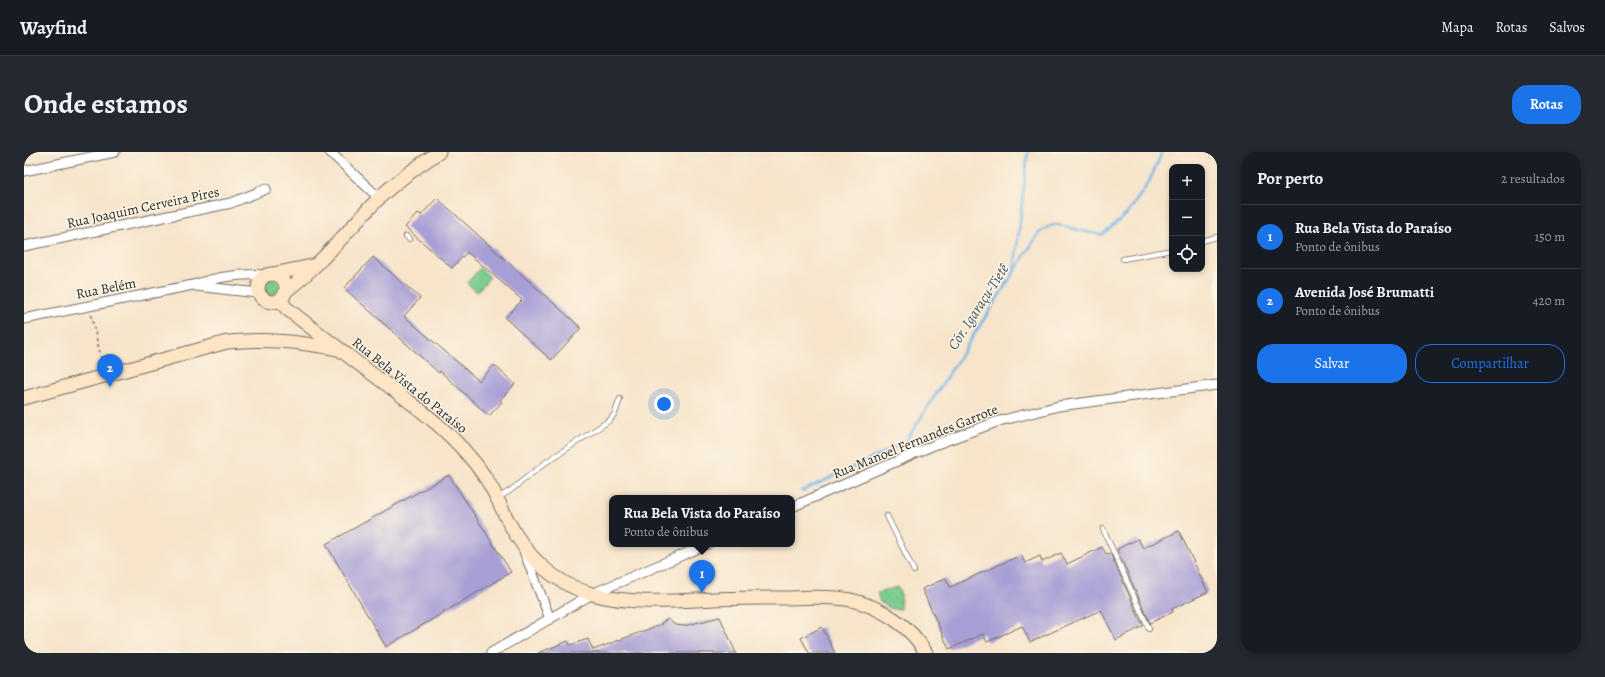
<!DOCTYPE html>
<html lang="pt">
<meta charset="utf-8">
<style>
:root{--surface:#171b24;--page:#242831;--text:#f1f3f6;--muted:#9ea1a6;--line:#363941;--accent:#1a73e8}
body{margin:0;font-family:Alegreya,serif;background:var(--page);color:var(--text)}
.controls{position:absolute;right:12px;top:12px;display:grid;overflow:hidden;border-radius:8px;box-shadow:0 2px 6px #0003}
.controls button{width:36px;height:36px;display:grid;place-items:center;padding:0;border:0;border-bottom:1px solid var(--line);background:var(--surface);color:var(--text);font:20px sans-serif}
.you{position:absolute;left:640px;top:252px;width:14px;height:14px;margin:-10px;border:3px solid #fff;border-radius:50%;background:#1a73e8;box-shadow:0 0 0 6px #1a73e833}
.badge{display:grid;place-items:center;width:26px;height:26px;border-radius:50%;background:var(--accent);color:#fff;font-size:13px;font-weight:700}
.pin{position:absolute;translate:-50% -33px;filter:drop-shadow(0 1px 2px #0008)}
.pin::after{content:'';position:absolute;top:21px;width:14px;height:12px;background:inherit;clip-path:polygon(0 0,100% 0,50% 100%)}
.popup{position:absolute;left:585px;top:343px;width:186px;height:52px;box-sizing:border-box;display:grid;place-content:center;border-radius:8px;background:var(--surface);filter:drop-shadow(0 1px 3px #0005);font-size:13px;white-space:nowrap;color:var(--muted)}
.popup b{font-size:15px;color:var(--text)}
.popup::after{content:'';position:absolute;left:50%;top:100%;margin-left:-8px;border:8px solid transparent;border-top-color:var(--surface)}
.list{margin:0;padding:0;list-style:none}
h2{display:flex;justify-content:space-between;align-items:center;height:52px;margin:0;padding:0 16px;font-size:17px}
h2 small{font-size:13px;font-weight:400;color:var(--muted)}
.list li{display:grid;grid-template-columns:26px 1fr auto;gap:12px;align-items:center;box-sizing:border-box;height:64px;padding:0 16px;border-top:1px solid var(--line)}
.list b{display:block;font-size:15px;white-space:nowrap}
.list p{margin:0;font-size:13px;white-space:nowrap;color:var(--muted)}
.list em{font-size:13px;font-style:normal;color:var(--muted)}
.actions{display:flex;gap:8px;padding:12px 16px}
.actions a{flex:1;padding:9px 0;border:1px solid var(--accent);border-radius:16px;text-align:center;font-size:14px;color:var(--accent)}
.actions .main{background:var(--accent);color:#fff}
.icon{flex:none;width:22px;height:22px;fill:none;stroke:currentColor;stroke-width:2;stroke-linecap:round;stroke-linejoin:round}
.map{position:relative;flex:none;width:1193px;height:501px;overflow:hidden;border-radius:16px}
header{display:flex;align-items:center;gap:24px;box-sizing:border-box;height:56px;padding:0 20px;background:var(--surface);border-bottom:1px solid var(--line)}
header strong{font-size:19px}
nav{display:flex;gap:22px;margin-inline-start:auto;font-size:14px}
.intro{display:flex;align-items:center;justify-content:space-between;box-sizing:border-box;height:96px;padding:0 24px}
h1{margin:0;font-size:28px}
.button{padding:10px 18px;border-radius:16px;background:var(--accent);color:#fff;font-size:14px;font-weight:700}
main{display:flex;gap:24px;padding:0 24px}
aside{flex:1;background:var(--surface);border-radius:16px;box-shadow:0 2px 6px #0003}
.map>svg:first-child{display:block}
.grass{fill:url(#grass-dots);stroke:#537c5d}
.park{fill:#7bcd8f;stroke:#537c5d}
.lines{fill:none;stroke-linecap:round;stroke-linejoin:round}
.stream{stroke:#6eb6e6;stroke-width:2.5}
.building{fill:#a79ed5}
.lane-casing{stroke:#726c63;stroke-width:6}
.street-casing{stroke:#726c63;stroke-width:11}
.secondary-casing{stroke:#726c63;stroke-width:15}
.path{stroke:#726c63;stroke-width:1.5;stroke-dasharray:3 3;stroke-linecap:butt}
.lane{stroke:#fff;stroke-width:4.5}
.street{stroke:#fff;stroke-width:9}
.secondary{stroke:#fde5c5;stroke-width:13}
.labels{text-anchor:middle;stroke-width:3;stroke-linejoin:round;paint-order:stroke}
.street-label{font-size:14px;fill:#2b2b2b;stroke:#fcf5e5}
.water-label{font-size:15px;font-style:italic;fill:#3f5563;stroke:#fcf5e5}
</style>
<header>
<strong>Wayfind</strong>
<nav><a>Mapa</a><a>Rotas</a><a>Salvos</a></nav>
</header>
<div class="intro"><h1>Onde estamos</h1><a class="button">Rotas</a></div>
<main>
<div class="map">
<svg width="1193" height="501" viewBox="0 0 1193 501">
<defs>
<pattern id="grass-dots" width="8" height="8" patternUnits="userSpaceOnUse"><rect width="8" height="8" fill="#7bcd8f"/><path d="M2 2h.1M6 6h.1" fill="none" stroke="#6ab07c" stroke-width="1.8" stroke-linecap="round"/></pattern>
</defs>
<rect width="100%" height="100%" fill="#fcf5e5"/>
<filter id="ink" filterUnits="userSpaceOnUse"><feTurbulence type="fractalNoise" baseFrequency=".025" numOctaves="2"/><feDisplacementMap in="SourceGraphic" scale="8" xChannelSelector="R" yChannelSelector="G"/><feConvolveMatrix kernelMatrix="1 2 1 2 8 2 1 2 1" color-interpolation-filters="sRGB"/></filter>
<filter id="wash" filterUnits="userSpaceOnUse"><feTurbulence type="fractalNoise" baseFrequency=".012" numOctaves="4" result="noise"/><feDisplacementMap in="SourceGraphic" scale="16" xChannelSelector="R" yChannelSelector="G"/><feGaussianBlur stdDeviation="0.9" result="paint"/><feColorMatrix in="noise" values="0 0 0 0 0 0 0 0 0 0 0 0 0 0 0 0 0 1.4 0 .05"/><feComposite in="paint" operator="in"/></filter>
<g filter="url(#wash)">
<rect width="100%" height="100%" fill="#f7e4cb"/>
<g class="grass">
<circle cx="248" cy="135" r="8"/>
<path d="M873 435 877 443 876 457H868L856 450 853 441Z"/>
</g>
<path class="park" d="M456 116 466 125 453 140 443 131Z"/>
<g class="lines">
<g class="stream">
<path d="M990 121 1004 0"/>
<path d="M778 339 859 301 882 289 1015 81C1029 69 1035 72 1050 77 1059 80 1069 81 1078 83L1103 62 1125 30 1138 0"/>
</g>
</g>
<g id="blocks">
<g class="building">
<path d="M413 46 557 176 527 208 481 166 498 148 443 100 428 116 381 75 394 61 397 63Z"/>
<path d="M349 105 396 146 380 164 455 229 470 213 491 232 476 248 478 250 465 264 416 219 415 221 320 136Z"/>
<path d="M425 323 487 420 362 495 302 392Z"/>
<path d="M1155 379 1184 440 1148 457 1149 460 1126 471 1093 397 1114 387 1119 396Z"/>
<path d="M1078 395 1082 402 1086 401 1119 474 1092 488 1077 458 1006 490 998 474 963 490 959 482 925 497 898 437 922 426 926 435 997 403 1001 411 1016 404 1018 410 1037 401 1043 412Z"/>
<path d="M696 465 712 501H514L544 489 546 493 564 487 569 498 638 472 637 471 644 467 651 473 659 474Z"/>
<path d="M798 475 811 501H785L777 486Z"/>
</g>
</g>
</g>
<g filter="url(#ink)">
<use href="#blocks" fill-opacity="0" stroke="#726c63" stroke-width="1"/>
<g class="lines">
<g class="lane-casing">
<g id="lane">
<path d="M382 84 385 87"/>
<path d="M1178 89 1193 85"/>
<path d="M1099 107 1148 98"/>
<path d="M474 346 487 338 521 311 586 268 591 261 596 247"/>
<path d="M863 364 890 419"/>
<path d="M1079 377 1125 477"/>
</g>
</g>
<g class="street-casing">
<g id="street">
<path d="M306 0 355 46"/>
<path d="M0 19 91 0"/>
<path d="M0 94 207 51 242 37"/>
<path d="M172 134 234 141"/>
<path d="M0 167 169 133C193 125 217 121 242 123"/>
<path d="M768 355 910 293 975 269 1035 254 1193 233"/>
<path d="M500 399 526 467"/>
<path d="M467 501 568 442 684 392"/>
</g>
</g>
<g class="secondary-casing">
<g id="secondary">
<circle cx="248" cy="136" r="14"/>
<path d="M249 122 292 113"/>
<path d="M262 139C297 112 324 78 354 47 372 29 394 14 415 0"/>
<path d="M257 148 262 156C289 177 315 197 343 218 385 249 432 281 461 325 470 338 476 353 483 367 501 403 529 431 568 442 607 453 650 449 690 447 714 446 739 446 764 446 783 445 809 444 827 448 857 455 887 474 902 501"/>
<path d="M0 246 203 190C243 186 274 190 314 197"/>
</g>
</g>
<path class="path" d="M67 163 79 214"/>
<use href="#lane" class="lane"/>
<use href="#street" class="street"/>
<use href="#secondary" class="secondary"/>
</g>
</g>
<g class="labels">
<g class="street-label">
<text transform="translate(119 55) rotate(-12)" y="5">Rua Joaquim Cerveira Pires</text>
<text transform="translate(82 136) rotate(-11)" y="5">Rua Belém</text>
<text transform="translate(386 233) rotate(39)" y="5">Rua Bela Vista do Paraíso</text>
<text transform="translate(891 289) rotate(-22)" y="5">Rua Manoel Fernandes Garrote</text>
</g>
<g class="water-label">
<text transform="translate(954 155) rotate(-57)" y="5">Cór. Igaraçu-Tietê</text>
</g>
</g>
</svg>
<div class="controls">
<button>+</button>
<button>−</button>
<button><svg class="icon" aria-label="locate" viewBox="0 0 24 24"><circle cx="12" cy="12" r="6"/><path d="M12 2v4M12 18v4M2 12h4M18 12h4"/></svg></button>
</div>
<div class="you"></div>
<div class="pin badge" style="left:678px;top:441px">1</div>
<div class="popup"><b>Rua Bela Vista do Paraíso</b>Ponto de ônibus</div>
<div class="pin badge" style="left:86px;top:235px">2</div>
</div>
<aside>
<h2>Por perto<small>2 resultados</small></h2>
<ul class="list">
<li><span class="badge">1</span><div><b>Rua Bela Vista do Paraíso</b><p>Ponto de ônibus</p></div><em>150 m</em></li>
<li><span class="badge">2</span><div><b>Avenida José Brumatti</b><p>Ponto de ônibus</p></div><em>420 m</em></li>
</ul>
<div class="actions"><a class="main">Salvar</a><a>Compartilhar</a></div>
</aside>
</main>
